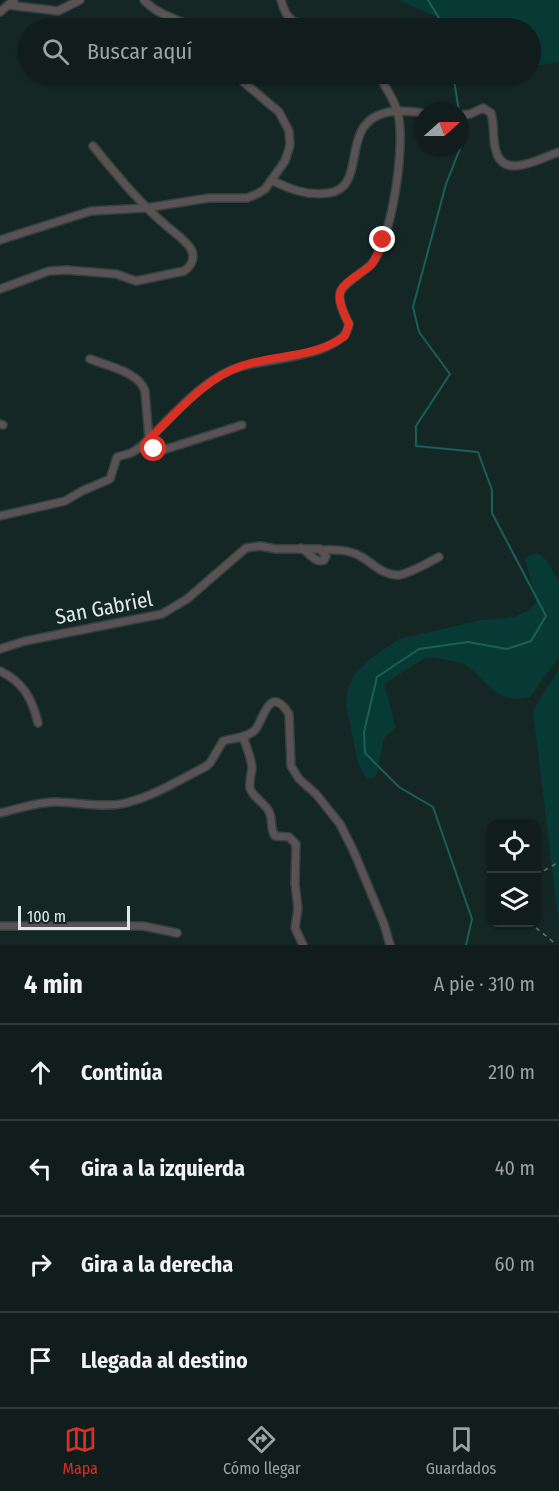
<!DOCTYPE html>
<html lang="es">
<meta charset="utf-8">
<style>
:root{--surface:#101d1c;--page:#192625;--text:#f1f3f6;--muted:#9ca2a3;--line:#303b3b;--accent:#d93025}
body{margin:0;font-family:"Fira Sans Condensed",sans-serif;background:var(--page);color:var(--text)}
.controls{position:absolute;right:18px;bottom:18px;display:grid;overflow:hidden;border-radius:12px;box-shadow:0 2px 4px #0004}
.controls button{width:54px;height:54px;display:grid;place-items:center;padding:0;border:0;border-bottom:2px solid var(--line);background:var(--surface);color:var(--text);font:30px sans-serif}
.compass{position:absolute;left:415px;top:102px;width:54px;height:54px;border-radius:50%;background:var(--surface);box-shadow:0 2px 4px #0004;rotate:69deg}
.scale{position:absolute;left:18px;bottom:15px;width:112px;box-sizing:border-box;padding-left:6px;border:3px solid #dfeae8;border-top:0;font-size:16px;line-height:21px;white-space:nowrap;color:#dfeae8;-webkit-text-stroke:4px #152725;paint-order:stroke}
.stop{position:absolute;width:18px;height:18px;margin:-14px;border:4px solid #d93025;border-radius:50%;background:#fff}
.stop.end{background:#d93025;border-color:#fff;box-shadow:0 2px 6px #0008}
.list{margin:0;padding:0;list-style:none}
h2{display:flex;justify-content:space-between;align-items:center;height:78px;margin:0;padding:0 24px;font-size:26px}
h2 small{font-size:20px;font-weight:400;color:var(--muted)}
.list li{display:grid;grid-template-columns:39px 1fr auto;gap:18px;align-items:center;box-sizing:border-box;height:96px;padding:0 24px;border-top:2px solid var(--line)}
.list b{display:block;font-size:22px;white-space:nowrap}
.list em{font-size:20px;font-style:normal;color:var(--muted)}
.icon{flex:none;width:33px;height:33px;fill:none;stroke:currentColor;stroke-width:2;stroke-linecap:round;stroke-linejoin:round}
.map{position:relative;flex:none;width:559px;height:945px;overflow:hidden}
.search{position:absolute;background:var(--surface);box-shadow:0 2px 4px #0004;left:18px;right:18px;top:18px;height:66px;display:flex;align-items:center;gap:15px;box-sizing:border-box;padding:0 21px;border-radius:33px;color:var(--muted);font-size:22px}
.sheet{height:462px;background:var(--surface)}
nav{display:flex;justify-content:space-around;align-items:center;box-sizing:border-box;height:84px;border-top:2px solid var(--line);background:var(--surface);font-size:16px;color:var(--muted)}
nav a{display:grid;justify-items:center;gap:3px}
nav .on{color:var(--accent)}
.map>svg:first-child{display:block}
.green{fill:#083a35}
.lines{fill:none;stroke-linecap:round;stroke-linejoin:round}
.stream{stroke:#196059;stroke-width:2}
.street-casing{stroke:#314240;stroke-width:10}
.path{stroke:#647472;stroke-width:1.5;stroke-dasharray:4.5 4.5;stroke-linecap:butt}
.street{stroke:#5a5252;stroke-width:7}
.route{stroke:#d93025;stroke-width:8}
.labels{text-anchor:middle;stroke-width:6;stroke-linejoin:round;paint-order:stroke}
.street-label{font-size:21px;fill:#dfeae8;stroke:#152725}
</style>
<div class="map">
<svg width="559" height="945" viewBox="0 0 559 945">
<rect width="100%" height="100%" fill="#152725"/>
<g class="green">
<path d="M398 0H559V62L531 67 530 28H463Z"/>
<path d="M538 553 547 561 559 581V657L530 697C490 706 489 675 460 663 455 661 447 660 441 659 435 658 429 656 423 659L384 684 396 727 384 738 376 776 371 779 366 777 358 763 346 704 348 688 355 674 370 659 399 639 482 620 514 617 529 610 536 603V598L525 560 528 556Z"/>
<path d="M559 669V925L533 710Z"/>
</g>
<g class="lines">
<g class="stream">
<path d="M428 0 445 28"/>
<path d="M453 74 459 111"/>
<path d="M460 119 463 141 446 184 413 307 419 332 450 374 416 426V446L478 452 492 490V513L546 616 531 641 507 649 468 642 419 649 377 677 364 732 365 753 399 787 433 807 472 919 466 945"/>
</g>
<g class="street-casing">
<g id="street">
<path d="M144 0C157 15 178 19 195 28"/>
<path d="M281 0C288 27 299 23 323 28"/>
<path d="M8 5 58 11 80 0"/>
<path d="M0 12 14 0"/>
<path d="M460 115 470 114 483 108 491 113C495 126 492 139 496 151 504 181 542 157 559 152"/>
<path d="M271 180C290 189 306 196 328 193 367 189 341 130 379 115 393 109 409 111 424 113"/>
<path d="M0 240 91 211 146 208 209 198H247L257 194 265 189 285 161 290 145 289 131 279 112 234 74"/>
<path d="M0 289 49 271 67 270 116 274 136 281 184 271C190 267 195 260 192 251 188 242 176 234 169 228 140 204 117 175 93 146"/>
<path d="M90 359C108 366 139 372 145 391L149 439 154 449 163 450 242 425"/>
<path d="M0 424 3 425"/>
<path d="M0 516 65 501 82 491 110 479 117 457 131 453 139 448C169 421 203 376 243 366 267 359 345 356 349 324 345 316 338 303 340 294 341 283 366 272 373 262 392 237 407 141 397 110 393 98 384 85 378 74"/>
<path d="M323 550C334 549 350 550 360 556 373 563 383 576 399 575 411 573 427 563 439 557"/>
<path d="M0 649 25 641 162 614 187 599 246 548 260 546 276 549H320L326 556 324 560C315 564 309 552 301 548"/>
<path d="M0 671C23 682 32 698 38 723"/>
<path d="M243 737C246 746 252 759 252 769 251 775 249 781 250 788 253 799 267 803 270 814 273 822 270 829 275 836L289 837 296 844 295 884 298 908 295 928 303 945"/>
<path d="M0 813C18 809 36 802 55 802 78 802 107 809 129 802 156 795 181 779 205 767L210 763 223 741C233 738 247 738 255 730 263 722 269 682 289 714L291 766 299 779 316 794 340 824 354 852 384 924 390 945"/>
<path d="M0 926H143L177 933"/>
</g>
</g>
<g class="path">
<path d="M536 875 559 862"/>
<path d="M529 922 557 945"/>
</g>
<use href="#street" class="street"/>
</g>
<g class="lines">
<path class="route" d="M154 449 148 440C176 414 203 380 239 367 275 353 311 360 345 336L349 324C345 316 338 302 340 293 342 283 364 272 371 265 377 258 380 248 383 240"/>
</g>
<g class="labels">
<g class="street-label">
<text transform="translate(104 608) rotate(-11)" y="7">San Gabriel</text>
</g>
</g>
</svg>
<div class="controls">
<button><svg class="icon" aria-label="locate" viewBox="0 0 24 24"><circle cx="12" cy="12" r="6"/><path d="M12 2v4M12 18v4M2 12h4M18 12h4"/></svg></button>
<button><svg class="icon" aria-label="layers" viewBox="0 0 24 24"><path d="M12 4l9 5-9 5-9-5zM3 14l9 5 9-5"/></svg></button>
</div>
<svg class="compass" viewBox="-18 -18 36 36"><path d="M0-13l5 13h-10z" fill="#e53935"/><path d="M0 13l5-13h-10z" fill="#9ca2a3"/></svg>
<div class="scale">100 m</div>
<div class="stop" style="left:154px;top:449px"></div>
<div class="stop end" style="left:383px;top:240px"></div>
<div class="search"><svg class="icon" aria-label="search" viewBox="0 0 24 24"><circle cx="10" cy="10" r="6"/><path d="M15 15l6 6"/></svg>Buscar aquí</div>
</div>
<section class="sheet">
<h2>4 min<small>A pie · 310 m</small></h2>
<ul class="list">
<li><svg class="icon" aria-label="ahead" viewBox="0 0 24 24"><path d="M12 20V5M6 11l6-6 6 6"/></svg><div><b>Continúa</b></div><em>210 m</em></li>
<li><svg class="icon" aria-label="left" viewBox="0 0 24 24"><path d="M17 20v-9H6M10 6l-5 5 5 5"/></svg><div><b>Gira a la izquierda</b></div><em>40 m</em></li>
<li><svg class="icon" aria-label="right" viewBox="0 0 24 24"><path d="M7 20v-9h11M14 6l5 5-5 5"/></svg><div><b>Gira a la derecha</b></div><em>60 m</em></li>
<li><svg class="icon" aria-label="arrive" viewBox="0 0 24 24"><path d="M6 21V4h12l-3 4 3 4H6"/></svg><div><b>Llegada al destino</b></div></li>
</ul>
</section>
<nav>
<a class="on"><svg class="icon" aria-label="map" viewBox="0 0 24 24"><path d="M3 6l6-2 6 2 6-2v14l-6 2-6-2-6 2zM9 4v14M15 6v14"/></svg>Mapa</a>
<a><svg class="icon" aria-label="directions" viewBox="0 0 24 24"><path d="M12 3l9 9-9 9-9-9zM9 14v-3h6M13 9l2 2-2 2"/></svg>Cómo llegar</a>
<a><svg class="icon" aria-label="saved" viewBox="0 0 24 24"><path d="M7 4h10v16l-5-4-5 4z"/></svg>Guardados</a>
</nav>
